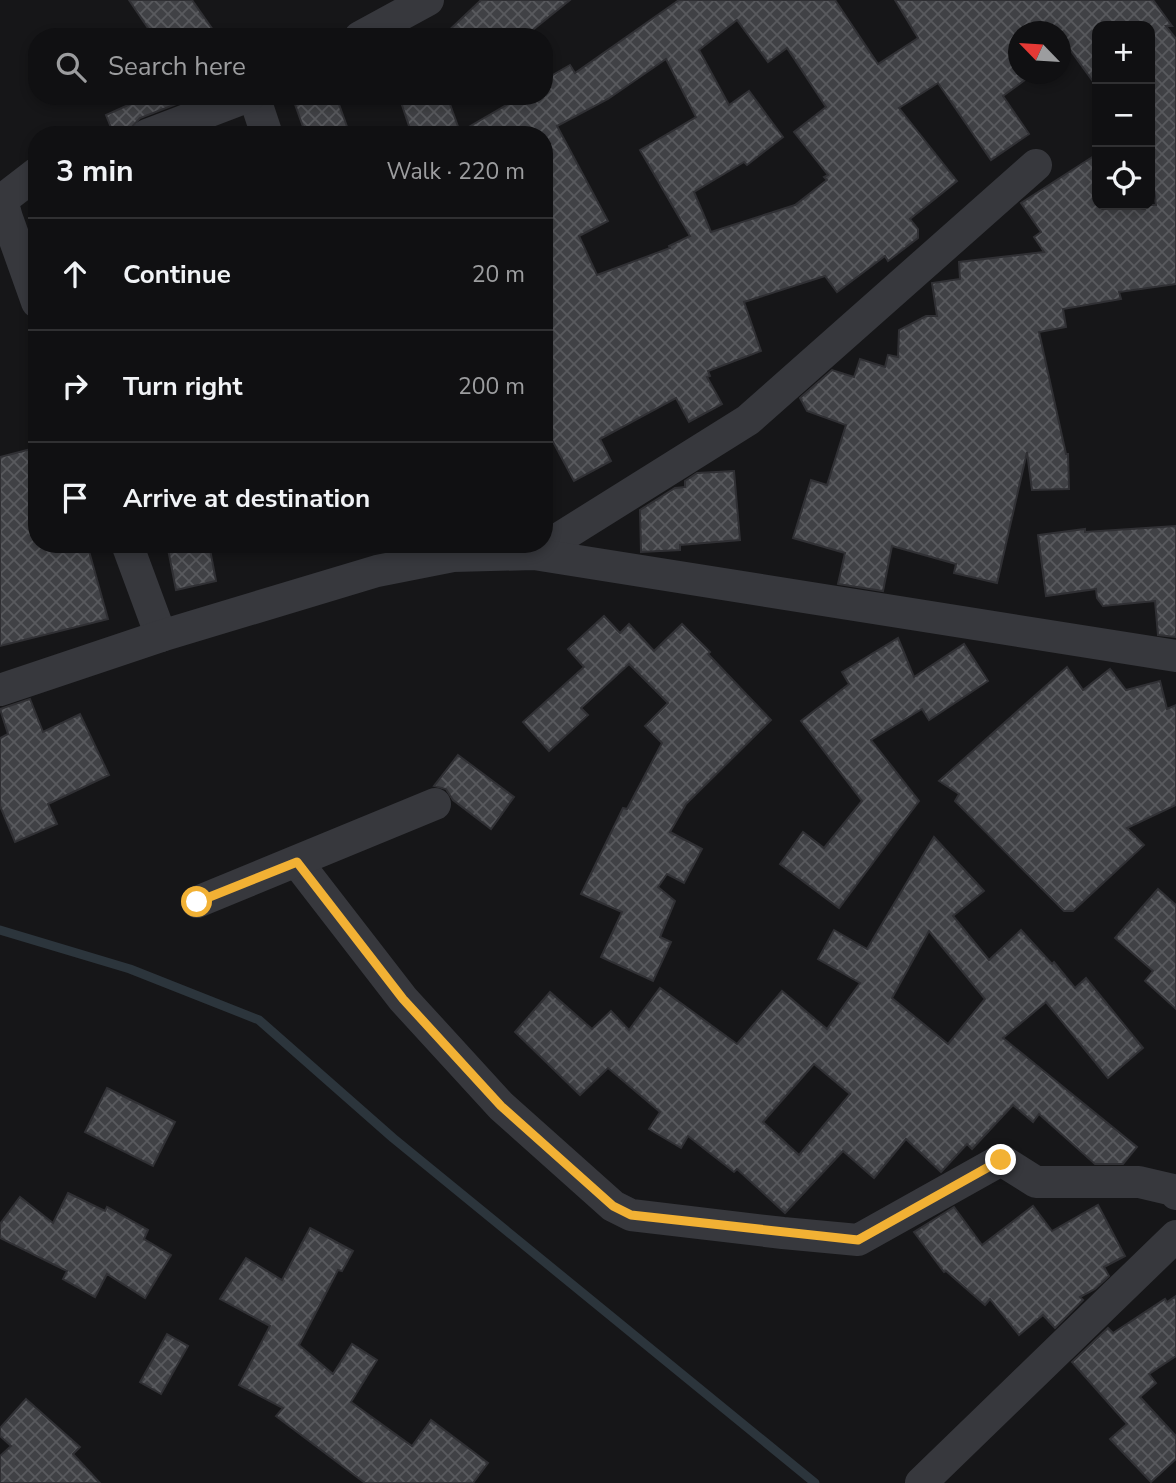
<!DOCTYPE html>
<meta charset="utf-8">
<style>
:root{--surface:#101012;--page:#1e1e20;--text:#f1f3f6;--muted:#9c9d9f;--line:#303032}
body{margin:0;font-family:"Nunito Sans",sans-serif;background:var(--page);color:var(--text)}
.controls{position:absolute;right:21px;top:21px;display:grid;overflow:hidden;border-radius:14px;box-shadow:0 4px 10px #0003}
.controls button{width:63px;height:63px;display:grid;place-items:center;padding:0;border:0;border-bottom:2px solid var(--line);background:var(--surface);color:var(--text);font:35px sans-serif}
.compass{position:absolute;left:1008px;top:21px;width:63px;height:63px;border-radius:50%;background:var(--surface);box-shadow:0 4px 10px #0003;rotate:295deg}
.stop{position:absolute;width:21px;height:21px;margin:-16px;border:5px solid #f2b134;border-radius:50%;background:#fff}
.stop.end{background:#f2b134;border-color:#fff;box-shadow:0 2px 7px #0008}
.list{margin:0;padding:0;list-style:none}
h2{display:flex;justify-content:space-between;align-items:center;height:91px;margin:0;padding:0 28px;font-size:30px}
h2 small{font-size:23px;font-weight:400;color:var(--muted)}
.list li{display:grid;grid-template-columns:46px 1fr auto;gap:21px;align-items:center;box-sizing:border-box;height:112px;padding:0 28px;border-top:2px solid var(--line)}
.list b{display:block;font-size:26px;white-space:nowrap}
.list em{font-size:23px;font-style:normal;color:var(--muted)}
.icon{flex:none;width:38px;height:38px;fill:none;stroke:currentColor;stroke-width:2;stroke-linecap:round;stroke-linejoin:round}
.map{position:relative;flex:none;width:1176px;height:1483px;overflow:hidden}
.search{position:absolute;background:var(--surface);box-shadow:0 4px 10px #0003;left:28px;top:28px;width:525px;height:77px;display:flex;align-items:center;gap:18px;box-sizing:border-box;padding:0 24px;border-radius:28px;color:var(--muted);font-size:26px}
.panel{position:absolute;background:var(--surface);box-shadow:0 4px 10px #0003;left:28px;top:126px;width:525px;height:427px;border-radius:28px}
.map>svg:first-child{display:block}
.lines{fill:none;stroke-linecap:round;stroke-linejoin:round}
.stream{stroke:#2c353c;stroke-width:9}
.building{fill:url(#building-cross-hatch);stroke:#303034;stroke-width:2;fill-rule:evenodd}
.street{stroke:#37383d;stroke-width:32}
.route{stroke:#f2b134;stroke-width:9}
</style>
<div class="map">
<svg width="1176" height="1483" viewBox="0 0 1176 1483">
<defs>
<pattern id="building-cross-hatch" width="8" height="8" patternUnits="userSpaceOnUse" patternTransform="scale(1.75)"><rect width="8" height="8" fill="#404145"/><path d="M0 0l8 8M0 8l8-8" fill="none" stroke="#595a5e"/></pattern>
</defs>
<rect width="100%" height="100%" fill="#161618"/>
<g class="lines">
<path class="stream" d="M0 930 130 969 259 1020 393 1138 815 1483"/>
</g>
<g class="building">
<path d="M129 0H192L218 37H154Z"/>
<path d="M481 0H570L524 37H442Z"/>
<path d="M679 0H835L878 64 918 38 895 0H1153L1172 26H1166L1176 39V284L1119 292 1121 299 1063 309 1066 327 1039 332 1066 454H1068L1069 489 1032 490 1027 452 997 583 954 573 956 564 892 546 883 591 838 584 845 553 793 538 811 480 827 485 846 425 807 411 800 398 832 370 854 377 860 359 885 367 888 355 898 357 899 330 926 316H937L932 283 960 279 959 262 1044 252 1034 237 1041 232 1021 203 1097 154V205H1156L1150 159V26H1097V87L1068 47 1060 53V32H1018V74H1033L1003 96 1029 134 991 160 938 83 899 108 957 181 910 219 918 229V238L888 261 885 256 837 292 825 276 744 302 761 351 708 371 710 376 707 377 722 404 689 422 676 398 600 439 611 461 574 481 544 425V135H412L399 96H447L460 132 522 96H544V80L570 65 575 73ZM737 20 768 62 787 48 826 107 794 132 828 175 824 177 827 180 795 205 711 232 694 192 744 162 747 165 783 137 749 91 729 105 699 50ZM666 59 696 117 640 150 690 236 669 246 670 248 597 275 579 236 608 221 557 126 608 99Z"/>
<path d="M148 96H197L140 118 130 129 114 135 106 115Z"/>
<path d="M292 96H336L350 135H306Z"/>
<path d="M31 449 37 476V544H87L108 619 0 646V457Z"/>
<path d="M734 471 740 540 680 545V550L641 552 640 510 675 488 685 487V481L697 473Z"/>
<path d="M1176 526V637L1158 635 1155 601 1103 606 1097 598 1096 589 1046 596 1038 535 1085 529V532Z"/>
<path d="M167 544H209L216 581 176 590Z"/>
<path d="M604 616 620 633 629 624 654 651 682 624 710 652 708 654 771 720 686 804 670 832 702 849 684 883 667 874 658 887 675 901 660 937 671 942 653 981 601 957 622 912 581 894 623 808 627 809 662 743 645 726 668 703 629 664 581 708 588 715 549 751 523 722 584 667 568 649Z"/>
<path d="M898 638 914 677 964 644 988 681 929 720 922 709 871 740 919 801 839 908 780 864 803 832 824 848 862 801 801 721 849 684 842 672Z"/>
<path d="M1067 667 1083 690 1110 669 1126 690 1160 681 1167 709 1176 705V805L1127 828 1144 845 1073 911H1064L955 801 959 794 939 781Z"/>
<path d="M30 699 43 732 80 714 109 775 48 804 57 824 15 842 0 806V738L8 734 0 709Z"/>
<path d="M458 755 514 797 491 829 453 800 446 789 434 786Z"/>
<path d="M934 837 984 891 953 916 989 960 1021 930 1052 964 1054 962 1075 988 1086 978 1143 1048 1108 1078 1046 1002 1003 1038 1137 1147 1123 1164H1095L1039 1114 1033 1122 1013 1105 972 1149 967 1144 941 1172 906 1139 874 1178 843 1151 785 1213 737 1169 734 1172 688 1136 681 1148 649 1129 660 1112 608 1068 580 1095 515 1032 550 992 592 1029 611 1011 629 1030 660 988 737 1044 782 991 827 1029 860 983 818 959 834 930 867 949ZM929 931 985 999 948 1044 892 998ZM814 1064 850 1094 799 1155 763 1122Z"/>
<path d="M1158 889 1176 905V1009L1145 981 1153 971 1115 938Z"/>
<path d="M107 1088 175 1122 153 1166 85 1132Z"/>
<path d="M68 1193 105 1211 107 1207 148 1230 144 1239 171 1255 145 1298 107 1274 95 1297 63 1279 67 1271 0 1238V1224L20 1197 53 1223Z"/>
<path d="M1098 1205 1125 1256 1104 1267 1109 1276 1095 1289 1080 1297 1083 1300 1055 1328 1043 1315 1019 1335 990 1299 985 1305 946 1271 944 1272 914 1232 954 1207 982 1245 1033 1206 1052 1231Z"/>
<path d="M310 1228 353 1251 342 1271 338 1270 299 1345 333 1374 352 1344 377 1360 351 1402 412 1446 431 1420 488 1463 473 1483H365L276 1416 283 1408 239 1385 270 1326 220 1299 246 1258 282 1280Z"/>
<path d="M1176 1296V1356L1149 1374 1156 1383 1140 1397 1176 1436V1459L1151 1482 1110 1439 1127 1424 1072 1362 1108 1328 1113 1333 1165 1299 1167 1302Z"/>
<path d="M167 1334 188 1346 161 1394 140 1382Z"/>
<path d="M26 1399 80 1447 73 1454 100 1483H0V1456L11 1446 0 1436V1428Z"/>
</g>
<g class="lines">
<g class="street">
<path d="M360 37 428 0"/>
<path d="M254 96 267 135"/>
<path d="M147 135 249 96"/>
<path d="M37 173 2 200 7 218 37 302"/>
<path d="M127 544 161 636"/>
<path d="M534 554 748 420 1036 165"/>
<path d="M0 690 161 636 377 571 453 556 534 554 1176 656"/>
<path d="M297 862 403 999 501 1106 613 1206 631 1215 783 1233 858 1240 1001 1160 1036 1182H1139L1173 1190 1176 1194"/>
<path d="M197 902 435 804"/>
<path d="M921 1483 1176 1236"/>
</g>
</g>
<g class="lines">
<path class="route" d="M197 902 297 862 403 999 501 1106 613 1206 631 1215 858 1240 1001 1160"/>
</g>
</svg>
<div class="controls">
<button>+</button>
<button>−</button>
<button><svg class="icon" aria-label="locate" viewBox="0 0 24 24"><circle cx="12" cy="12" r="6"/><path d="M12 2v4M12 18v4M2 12h4M18 12h4"/></svg></button>
</div>
<svg class="compass" viewBox="-18 -18 36 36"><path d="M0-13l5 13h-10z" fill="#e53935"/><path d="M0 13l5-13h-10z" fill="#9c9d9f"/></svg>
<div class="stop" style="left:197px;top:902px"></div>
<div class="stop end" style="left:1001px;top:1160px"></div>
<div class="search"><svg class="icon" aria-label="search" viewBox="0 0 24 24"><circle cx="10" cy="10" r="6"/><path d="M15 15l6 6"/></svg>Search here</div>
<section class="panel">
<h2>3 min<small>Walk · 220 m</small></h2>
<ul class="list">
<li><svg class="icon" aria-label="ahead" viewBox="0 0 24 24"><path d="M12 20V5M6 11l6-6 6 6"/></svg><div><b>Continue</b></div><em>20 m</em></li>
<li><svg class="icon" aria-label="right" viewBox="0 0 24 24"><path d="M7 20v-9h11M14 6l5 5-5 5"/></svg><div><b>Turn right</b></div><em>200 m</em></li>
<li><svg class="icon" aria-label="arrive" viewBox="0 0 24 24"><path d="M6 21V4h12l-3 4 3 4H6"/></svg><div><b>Arrive at destination</b></div></li>
</ul>
</section>
</div>
